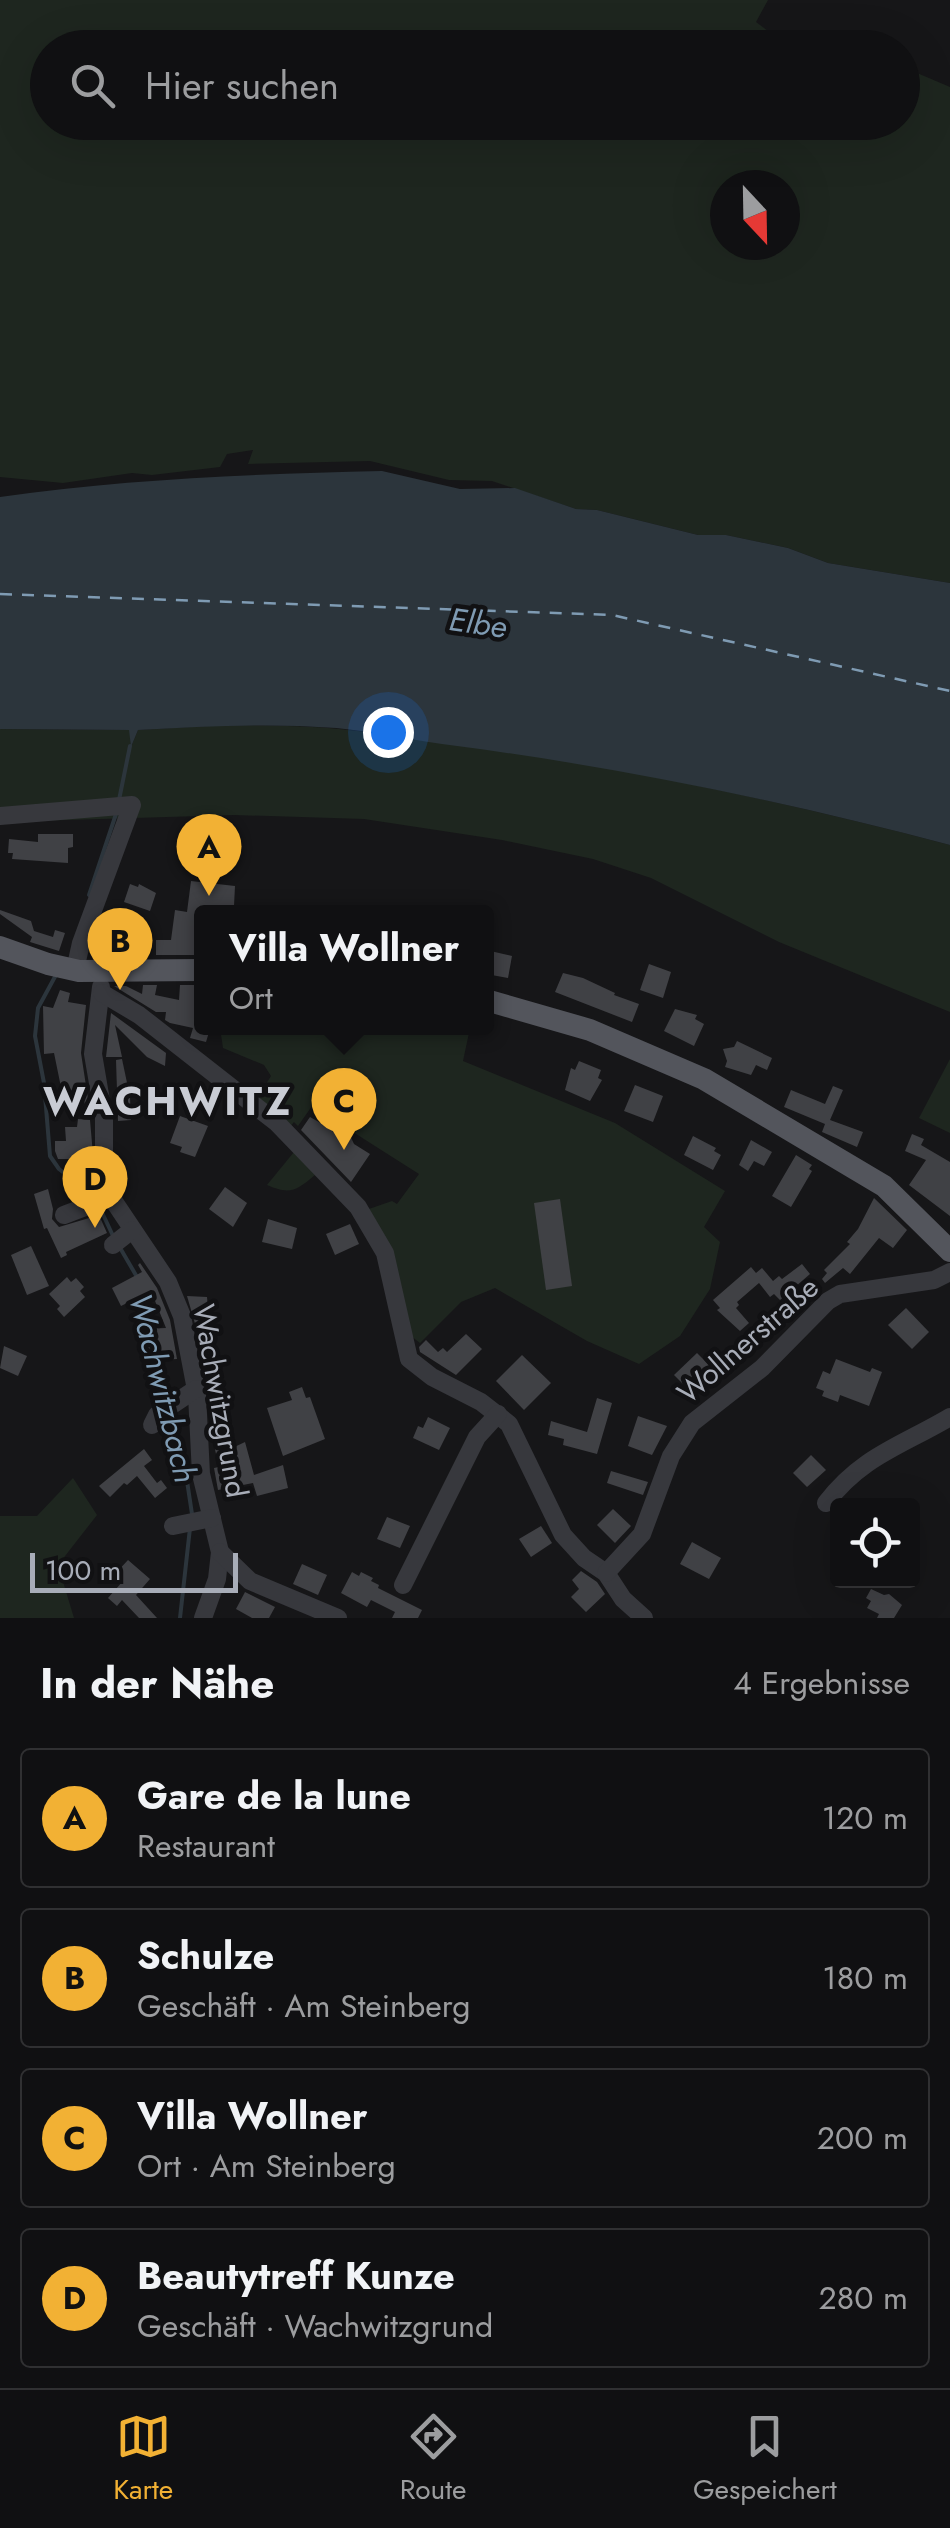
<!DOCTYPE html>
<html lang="de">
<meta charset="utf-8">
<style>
:root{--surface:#101012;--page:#19191b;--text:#f1f3f6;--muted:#9c9d9f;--line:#303032;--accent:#f2b134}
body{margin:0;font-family:Jost,sans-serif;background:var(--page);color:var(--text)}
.controls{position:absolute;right:30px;bottom:30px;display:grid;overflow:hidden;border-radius:10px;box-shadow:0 10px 40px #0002}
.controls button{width:90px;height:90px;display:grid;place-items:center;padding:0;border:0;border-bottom:2px solid var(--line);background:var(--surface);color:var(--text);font:50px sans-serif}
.compass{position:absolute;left:710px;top:170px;width:90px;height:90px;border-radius:50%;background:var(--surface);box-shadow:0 10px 40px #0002;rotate:158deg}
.scale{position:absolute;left:30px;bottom:25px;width:208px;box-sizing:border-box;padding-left:10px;border:5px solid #a8adb8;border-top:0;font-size:28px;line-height:35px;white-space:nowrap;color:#a8adb8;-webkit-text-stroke:8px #111113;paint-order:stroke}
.you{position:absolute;left:388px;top:732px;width:35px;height:35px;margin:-25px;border:8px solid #fff;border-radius:50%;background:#1a73e8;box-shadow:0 0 0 15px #1a73e833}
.badge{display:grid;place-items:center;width:65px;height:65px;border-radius:50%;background:var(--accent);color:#111;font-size:32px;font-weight:700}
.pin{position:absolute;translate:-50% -82px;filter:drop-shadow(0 2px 5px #0008)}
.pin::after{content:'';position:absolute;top:52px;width:35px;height:30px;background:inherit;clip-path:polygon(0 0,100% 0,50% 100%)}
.popup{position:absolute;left:194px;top:905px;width:300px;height:130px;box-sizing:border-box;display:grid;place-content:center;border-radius:10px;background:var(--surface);filter:drop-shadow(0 2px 8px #0005);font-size:32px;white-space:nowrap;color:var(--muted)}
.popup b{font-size:38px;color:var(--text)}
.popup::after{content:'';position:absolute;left:50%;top:100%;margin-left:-20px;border:20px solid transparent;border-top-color:var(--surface)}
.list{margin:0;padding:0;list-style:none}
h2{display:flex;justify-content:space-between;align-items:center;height:130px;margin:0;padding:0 40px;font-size:42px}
h2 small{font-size:32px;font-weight:400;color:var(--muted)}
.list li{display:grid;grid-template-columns:65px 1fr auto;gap:30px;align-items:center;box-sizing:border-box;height:140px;margin:0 20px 20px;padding:0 20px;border:2px solid var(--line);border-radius:10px}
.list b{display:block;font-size:38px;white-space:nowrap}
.list p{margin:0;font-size:32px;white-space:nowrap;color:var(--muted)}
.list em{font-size:32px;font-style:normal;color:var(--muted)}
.icon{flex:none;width:55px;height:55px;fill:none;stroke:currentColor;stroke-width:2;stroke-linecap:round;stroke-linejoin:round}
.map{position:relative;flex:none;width:950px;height:1618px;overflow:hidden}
.search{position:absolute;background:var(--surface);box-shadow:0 10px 40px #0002;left:30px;right:30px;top:30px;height:110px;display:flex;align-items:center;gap:25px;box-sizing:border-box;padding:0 35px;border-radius:55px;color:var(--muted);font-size:38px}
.sheet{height:770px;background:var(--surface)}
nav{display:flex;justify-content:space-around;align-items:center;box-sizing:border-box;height:140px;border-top:2px solid var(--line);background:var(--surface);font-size:28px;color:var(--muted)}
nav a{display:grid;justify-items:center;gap:5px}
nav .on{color:var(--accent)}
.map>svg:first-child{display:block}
.green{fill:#1e261f;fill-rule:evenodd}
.water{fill:#2c353c}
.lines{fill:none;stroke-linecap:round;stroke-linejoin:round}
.stream{stroke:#2c353c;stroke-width:4}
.ferry{stroke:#7f9bb3;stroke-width:2.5;stroke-dasharray:12 10;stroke-linecap:butt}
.building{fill:#404145}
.minor{stroke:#37383d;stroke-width:18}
.major{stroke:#53555c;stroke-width:22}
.labels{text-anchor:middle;stroke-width:9;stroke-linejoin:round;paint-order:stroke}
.street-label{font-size:30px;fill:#a8adb8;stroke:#111113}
.water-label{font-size:32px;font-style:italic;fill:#7f9bb3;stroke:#111113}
.district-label{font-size:40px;font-weight:bold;letter-spacing:2.5px;fill:#c9ccd4;stroke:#111113}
</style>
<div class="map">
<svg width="950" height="1618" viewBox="0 0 950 1618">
<rect width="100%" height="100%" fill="#161618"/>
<g class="green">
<path d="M0 0H768L756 22 789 47 48 48V122H902L903 67 950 87V583L828 563 788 548 726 535H698L597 510 576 509 492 481 449 480 370 461 248 464 253 450 227 454 220 467 152 475 132 473 63 483 0 477ZM725 185H785V245H725Z"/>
<path d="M226 725C263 726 302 725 339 729 546 751 749 792 950 845V1012L779 942 651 878 593 859 502 840 364 819 234 815 0 822V729L130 730 131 747 138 730Z"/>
<path d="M220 1028H470L463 1061 615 1123 725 1191 704 1227 720 1242 710 1289 680 1336 639 1364 587 1341 495 1288 461 1302 420 1343 411 1336 366 1210 392 1201 397 1204 419 1174 312 1106 298 1126 294 1122 290 1127 256 1100 271 1076 264 1065 223 1048Z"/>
<path d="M950 1059V1133L919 1118Z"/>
<path d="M294 1152 315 1175C296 1191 290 1195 267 1185Z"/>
<path d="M73 1478 97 1515 58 1565 74 1618H0V1516H37Z"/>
</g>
<path class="water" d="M382 471 460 489 515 488 576 509 597 510 698 535H726L788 548 828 563 950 583V845C787 802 624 768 457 746 417 741 377 732 336 728 270 723 204 726 138 730L131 747 129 730 0 729V497C126 479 254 474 382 471Z"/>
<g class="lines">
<g class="stream">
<path d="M119 800 130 746"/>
<path d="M89 895 116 814"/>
<path d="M57 973 38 1008 35 1036 44 1083 50 1156 59 1169 95 1197"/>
<path d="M99 1206 114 1238"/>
<path d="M119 1246 137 1277"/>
<path d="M142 1290 155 1334"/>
<path d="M157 1358 163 1403"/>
<path d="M167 1417 187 1481 192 1514"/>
<path d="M180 1618 190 1528"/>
</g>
<path class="ferry" d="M0 594 612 615 950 691"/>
</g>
<g class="building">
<path d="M38 834H73V847L68 848V863L12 859 13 853H8L9 839 38 842Z"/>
<path d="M191 881 235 886 234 906H228V912H202L197 953 202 955H156V940H171L175 910 187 912Z"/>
<path d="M130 884 138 887 139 884 156 893 150 911 124 902Z"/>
<path d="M0 910 31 921 34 931 53 937 55 930 65 933 59 951 30 942 32 937 0 914Z"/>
<path d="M120 933V938H124V956H91L96 938 105 941V934Z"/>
<path d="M486 950 512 956 508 978 486 974Z"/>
<path d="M649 964 671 972 663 998 640 990Z"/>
<path d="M563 973 583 978 615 993 614 995 639 1004 632 1022 555 992Z"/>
<path d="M143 985H157L155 995 179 1000 180 985H202V1028L210 1029 206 1042 190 1038 193 1028 170 1023 165 1020 166 1012H156L114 986H126L142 994Z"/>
<path d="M60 990 70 993 68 1002 86 1005 81 1053 90 1112 87 1113 82 1092 63 1097 54 1053 44 1054 43 1006 53 1008Z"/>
<path d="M675 1009 697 1015 695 1019 704 1024 694 1046 664 1031Z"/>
<path d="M111 1013 166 1053 165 1066 147 1057 115 1025 122 1057H106Z"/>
<path d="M737 1041 772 1058 767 1070 756 1065 751 1075 725 1067 727 1061 723 1049 734 1047Z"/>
<path d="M122 1059 130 1097 131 1120 118 1121 116 1060Z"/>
<path d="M579 1061 601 1070 598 1078 602 1080 590 1101 565 1090 571 1068 575 1070Z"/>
<path d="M635 1085 663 1096 653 1122 624 1111Z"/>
<path d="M833 1086 843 1090 830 1120 863 1132 857 1147 822 1132 825 1124 784 1107 791 1090 825 1104Z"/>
<path d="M180 1116 208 1126 195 1157 180 1152 182 1147 170 1143Z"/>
<path d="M310 1117 335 1131 347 1129 354 1144 370 1154 351 1182 301 1130Z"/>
<path d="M78 1119 90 1120 96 1189 91 1179 87 1180 76 1159H58L55 1151V1141H66L65 1127H77Z"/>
<path d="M912 1134 924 1139 921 1145 950 1162V1216L909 1185 926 1160 905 1151Z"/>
<path d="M693 1136 716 1148 714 1151 721 1155 713 1170 684 1155Z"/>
<path d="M751 1140 772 1152 764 1166 754 1161 748 1171 739 1165Z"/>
<path d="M796 1155 812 1165 809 1169 812 1171 791 1207 772 1196Z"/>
<path d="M225 1187 247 1203 233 1227 209 1209Z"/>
<path d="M48 1189 53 1209 52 1219 59 1227 99 1215 107 1233 66 1252 67 1255 61 1258 47 1228 44 1229 34 1194Z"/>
<path d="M874 1198 907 1230 893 1248 879 1238 850 1274 843 1268 825 1283 822 1279 827 1273 824 1270 850 1244 847 1242 858 1229Z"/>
<path d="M560 1199 572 1286 546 1290 534 1203Z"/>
<path d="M268 1219 297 1228 292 1249 262 1242Z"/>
<path d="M350 1224 359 1244 335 1255 326 1234Z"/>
<path d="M31 1246 49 1286 27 1295 11 1255Z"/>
<path d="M140 1263 157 1288 170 1320 177 1359 144 1361V1355H140L139 1329 166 1328 151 1291 121 1306 112 1288 142 1272 138 1265Z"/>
<path d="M802 1264 810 1274 780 1300 774 1294 770 1297 759 1283 737 1302 739 1305 736 1308 749 1323 740 1331 717 1310 720 1308 713 1300 751 1267 756 1273 762 1268 773 1281 779 1276 782 1279Z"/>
<path d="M67 1277 71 1282 76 1278 84 1287 80 1291 85 1297 64 1317 57 1309 60 1306 49 1294Z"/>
<path d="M187 1296 207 1297 210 1332 198 1334Z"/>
<path d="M906 1308 929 1332 912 1349 888 1325Z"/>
<path d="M466 1334 482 1349 456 1375 420 1352 419 1347 426 1340 438 1352 443 1348 447 1352Z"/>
<path d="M4 1346 27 1356 18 1376 0 1368Z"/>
<path d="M697 1353 714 1370 691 1392 674 1375Z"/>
<path d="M522 1355 551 1383 524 1410 496 1381Z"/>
<path d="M836 1359 870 1372 872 1368 882 1372 869 1406 840 1395 838 1402 822 1396 824 1391 816 1388 823 1371 830 1374Z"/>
<path d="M302 1387 306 1398 310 1397 325 1439 283 1456 267 1408 292 1400 289 1392Z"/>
<path d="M597 1398 612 1403 597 1454 563 1445 564 1439 548 1435 551 1421 587 1432Z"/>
<path d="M638 1416 667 1426 652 1455 628 1446Z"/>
<path d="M428 1417 450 1428 439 1450 413 1438 418 1426 423 1428Z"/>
<path d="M222 1430 228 1450 245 1442 254 1475 283 1465 288 1488 257 1496 253 1483 218 1490 214 1468 219 1467 211 1432Z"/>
<path d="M144 1449 152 1460 144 1466 157 1483 161 1480 167 1488 155 1498 137 1476 127 1485 124 1483 110 1497 99 1486Z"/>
<path d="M811 1455 826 1470 807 1487 793 1473Z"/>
<path d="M611 1471 648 1482 643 1495 607 1483Z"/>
<path d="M613 1509 631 1526 615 1543 597 1525Z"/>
<path d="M387 1517 410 1526 400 1548 377 1539Z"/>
<path d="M541 1526 552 1543 531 1557 519 1539Z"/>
<path d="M692 1542 721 1558 709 1579 680 1564Z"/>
<path d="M128 1560 150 1579 136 1595 157 1618H139L122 1600 117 1606 108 1598 123 1581 115 1574Z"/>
<path d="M302 1564 327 1575 318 1595 293 1584Z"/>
<path d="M581 1571 597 1582 605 1594 586 1612 571 1597 579 1589 572 1580Z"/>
<path d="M352 1572 359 1576 361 1572 373 1578 371 1581 379 1585 378 1588 422 1610 418 1618H392L395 1612 371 1600 367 1607 341 1593Z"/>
<path d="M871 1589 884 1595 889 1594 902 1605 894 1618H877L879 1614 867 1608 871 1601 866 1598Z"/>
<path d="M245 1592 275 1607 269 1618H252L236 1609Z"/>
</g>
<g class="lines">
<g class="minor">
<path d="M0 816 132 805 81 943 75 970"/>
<path d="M101 987 93 1054 104 1118V1159L111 1197 168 1282 182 1316 197 1395 201 1474 220 1552 217 1579 203 1618"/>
<path d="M102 993 139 1015 277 1123 358 1207 385 1253 409 1359 432 1377 481 1402 509 1424 563 1535 584 1558 606 1573 623 1599 644 1618"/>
<path d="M64 1215 111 1197"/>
<path d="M113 1245 132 1230"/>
<path d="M152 1425 157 1415 196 1389"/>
<path d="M826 1503C862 1456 901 1446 950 1417"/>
<path d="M173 1526 212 1518"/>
<path d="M220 1552 250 1581 338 1618"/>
<path d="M606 1573 642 1534 671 1456 692 1423 762 1368 828 1301 840 1294 934 1280 950 1272"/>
<path d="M403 1585 477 1437 498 1414"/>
</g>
<g class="major">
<path d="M0 947 48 964 79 971 202 970"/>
<path d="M486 1000 590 1030 704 1079 884 1186 950 1251"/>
</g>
</g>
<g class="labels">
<g class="street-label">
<text transform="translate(748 1340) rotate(-41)" y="10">Wollnerstraße</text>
<text transform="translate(220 1401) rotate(80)" y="10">Wachwitzgrund</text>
</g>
<g class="water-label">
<text transform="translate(478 623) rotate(8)" y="11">Elbe</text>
<text transform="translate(163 1388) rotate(76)" y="11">Wachwitzbach</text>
</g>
<g class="district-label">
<text x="168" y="1115">WACHWITZ</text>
</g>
</g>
</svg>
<div class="controls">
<button><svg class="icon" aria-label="locate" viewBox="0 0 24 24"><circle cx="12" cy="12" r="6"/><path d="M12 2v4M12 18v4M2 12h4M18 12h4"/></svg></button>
</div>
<svg class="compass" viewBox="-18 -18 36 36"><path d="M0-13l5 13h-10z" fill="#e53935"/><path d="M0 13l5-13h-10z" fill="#9c9d9f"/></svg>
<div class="scale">100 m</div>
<div class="you"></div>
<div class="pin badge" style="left:209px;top:896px">A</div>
<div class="pin badge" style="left:120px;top:990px">B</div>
<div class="pin badge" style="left:344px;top:1150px">C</div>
<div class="popup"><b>Villa Wollner</b>Ort</div>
<div class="pin badge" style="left:95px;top:1228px">D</div>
<div class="search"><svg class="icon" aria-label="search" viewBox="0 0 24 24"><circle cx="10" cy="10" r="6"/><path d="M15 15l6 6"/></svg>Hier suchen</div>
</div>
<section class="sheet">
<h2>In der Nähe<small>4 Ergebnisse</small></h2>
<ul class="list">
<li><span class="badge">A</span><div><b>Gare de la lune</b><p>Restaurant</p></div><em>120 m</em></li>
<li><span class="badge">B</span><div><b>Schulze</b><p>Geschäft · Am Steinberg</p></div><em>180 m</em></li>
<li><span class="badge">C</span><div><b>Villa Wollner</b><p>Ort · Am Steinberg</p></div><em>200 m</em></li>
<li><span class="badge">D</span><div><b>Beautytreff Kunze</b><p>Geschäft · Wachwitzgrund</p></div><em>280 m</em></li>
</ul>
</section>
<nav>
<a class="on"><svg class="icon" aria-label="map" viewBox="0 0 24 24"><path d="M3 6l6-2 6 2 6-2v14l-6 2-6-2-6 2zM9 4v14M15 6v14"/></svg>Karte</a>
<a><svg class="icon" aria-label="directions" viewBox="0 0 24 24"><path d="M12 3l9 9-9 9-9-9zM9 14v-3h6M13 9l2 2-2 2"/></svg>Route</a>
<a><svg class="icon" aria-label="saved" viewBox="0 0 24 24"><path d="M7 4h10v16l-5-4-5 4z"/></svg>Gespeichert</a>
</nav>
